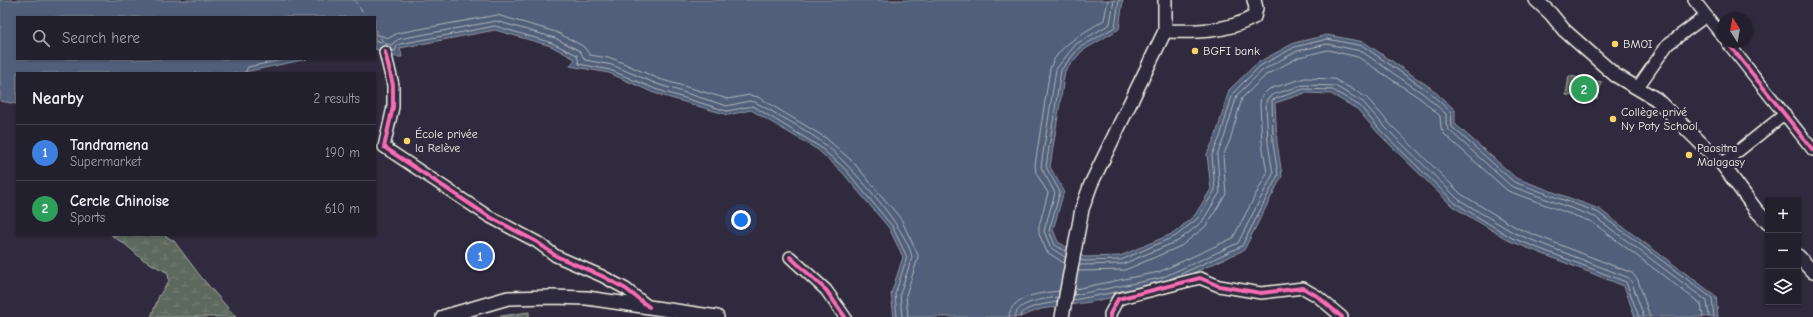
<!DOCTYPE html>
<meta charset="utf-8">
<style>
:root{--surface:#23202e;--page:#2b2836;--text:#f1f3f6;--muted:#a3a3aa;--line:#403e4a;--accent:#ffd166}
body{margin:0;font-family:"Comic Neue",sans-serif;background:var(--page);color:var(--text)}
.controls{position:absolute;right:12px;bottom:12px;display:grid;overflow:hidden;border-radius:0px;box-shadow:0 1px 3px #0004}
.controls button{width:36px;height:36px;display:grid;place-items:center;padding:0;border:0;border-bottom:1px solid var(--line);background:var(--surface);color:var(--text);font:20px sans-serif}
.compass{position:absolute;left:1717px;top:12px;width:36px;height:36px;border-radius:50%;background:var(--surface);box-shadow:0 1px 3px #0004;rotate:349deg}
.you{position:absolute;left:741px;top:220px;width:14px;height:14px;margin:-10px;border:3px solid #fff;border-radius:50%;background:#1a73e8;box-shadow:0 0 0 6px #1a73e833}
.badge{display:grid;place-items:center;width:26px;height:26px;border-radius:50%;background:var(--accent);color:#fff;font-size:13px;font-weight:700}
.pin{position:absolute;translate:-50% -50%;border:2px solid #fff;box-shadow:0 1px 4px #0006}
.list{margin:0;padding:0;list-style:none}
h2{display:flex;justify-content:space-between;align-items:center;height:52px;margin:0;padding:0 16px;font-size:17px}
h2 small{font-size:13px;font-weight:400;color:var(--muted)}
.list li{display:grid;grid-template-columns:26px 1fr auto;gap:12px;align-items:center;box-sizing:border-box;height:56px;padding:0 16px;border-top:1px solid var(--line)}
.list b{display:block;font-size:15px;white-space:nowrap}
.list p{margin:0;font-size:13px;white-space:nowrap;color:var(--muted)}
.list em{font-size:13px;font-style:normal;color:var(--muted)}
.icon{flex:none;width:22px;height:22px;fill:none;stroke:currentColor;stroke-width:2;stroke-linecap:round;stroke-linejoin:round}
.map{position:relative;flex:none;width:1813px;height:317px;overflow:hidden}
.search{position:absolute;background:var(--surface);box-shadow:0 1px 3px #0004;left:16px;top:16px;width:360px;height:44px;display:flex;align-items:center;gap:10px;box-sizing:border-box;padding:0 14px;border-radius:0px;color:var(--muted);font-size:15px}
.panel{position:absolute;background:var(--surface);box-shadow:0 1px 3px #0004;left:16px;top:72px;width:360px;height:164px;border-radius:0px}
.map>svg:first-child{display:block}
.green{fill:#5d685e;stroke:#a8aca3}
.wetland{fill:url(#wetland-marsh);stroke:#a8aca3}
.water{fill:#515e7a;stroke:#9299a6}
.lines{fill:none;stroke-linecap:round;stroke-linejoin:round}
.shore{stroke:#b3b6bc;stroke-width:1}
.ferry{stroke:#b3b6bc;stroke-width:1;stroke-dasharray:5 4;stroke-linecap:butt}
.minor-casing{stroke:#f4f1e8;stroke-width:14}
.major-casing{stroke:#f4f1e8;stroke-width:16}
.minor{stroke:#2f2a3d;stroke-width:11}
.major{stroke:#2f2a3d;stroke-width:13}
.cycleway-casing{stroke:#2f2a3d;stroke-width:6}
.cycleway{stroke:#f96db3;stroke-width:4}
.poi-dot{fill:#ffd166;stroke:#2f2a3d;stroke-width:1.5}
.labels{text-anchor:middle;stroke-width:4;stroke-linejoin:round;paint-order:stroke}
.poi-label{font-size:12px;fill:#f4f1e8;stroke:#2f2a3d;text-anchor:start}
</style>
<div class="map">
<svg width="1813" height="317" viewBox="0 0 1813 317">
<defs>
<pattern id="wetland-marsh" width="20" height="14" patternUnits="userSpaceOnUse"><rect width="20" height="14" fill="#5d685e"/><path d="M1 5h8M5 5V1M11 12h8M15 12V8" fill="none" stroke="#757e75"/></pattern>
</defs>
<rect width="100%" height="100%" fill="#2f2a3d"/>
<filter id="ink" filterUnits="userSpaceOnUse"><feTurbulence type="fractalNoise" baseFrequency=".025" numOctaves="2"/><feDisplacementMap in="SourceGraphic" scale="8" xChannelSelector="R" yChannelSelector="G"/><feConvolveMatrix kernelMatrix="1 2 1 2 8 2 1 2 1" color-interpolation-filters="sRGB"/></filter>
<g filter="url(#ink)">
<g class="green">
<path d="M1569 76 1602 82 1597 99 1566 95Z"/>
<path d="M529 312V317H495Z"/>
</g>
<path class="wetland" d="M111 235H164L174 241 201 277 236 317H151L159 296 169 281 168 273 142 259 126 245Z"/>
<path class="water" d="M0 0H1123L1119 29 1082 51 1065 71 1050 167 1064 191 1053 230 1058 242 1084 257 1120 256 1174 233 1195 215 1211 189 1207 154 1216 135 1229 90 1257 63 1294 43 1327 35 1364 42 1431 88 1455 110V124L1516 178 1599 209 1716 296 1718 317H1635L1624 286 1510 241 1452 206 1378 133 1357 109 1331 94 1305 93 1275 103 1277 142 1282 176 1244 250 1164 286 1090 302 1041 309 1020 317H894L891 294 903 257 889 228 842 172 818 150 751 110 728 115 654 93 609 73 570 66 575 59 551 46 495 30 400 48 402 57H396L375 49V17H17V59H307L240 73H17V104L0 101Z"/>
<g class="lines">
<g class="shore">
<path d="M375 34 389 38 398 33 497 15 556 32 583 46 590 55 614 59 659 79 728 99 749 95 758 97 826 138 853 162 901 219 918 255 917 261 906 295 908 317"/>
<path d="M375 40 391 45 399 39 496 21 555 38 580 51 585 60 612 65 657 84 727 106 749 101 755 102C778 115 802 127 823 143 847 161 907 228 912 257L900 294 902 317"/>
<path d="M391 51H395L397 46 400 44 495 26 552 43 577 55 579 64 610 70 655 89 727 111 753 106 820 147 845 169 892 226 907 257 895 294 897 317"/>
<path d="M245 73 248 67 287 59"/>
<path d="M1066 252 1055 245 1049 231 1060 192 1046 167 1061 70 1079 48 1115 27 1119 0"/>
<path d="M1065 257 1051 248 1044 231 1055 193 1041 167 1056 69 1076 44 1110 24 1114 0"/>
<path d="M1080 260 1084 261 1121 260 1176 236 1198 218 1215 190 1212 155 1220 137 1233 93 1260 66 1295 47 1327 39 1363 46 1428 91 1451 112 1452 127 1514 182 1597 212 1712 298 1714 317"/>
<path d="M1064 263 1047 252 1039 234V226L1048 193 1036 173 1035 165 1050 69C1056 46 1086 32 1104 20L1108 0"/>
<path d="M1079 265 1123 264 1178 241 1202 222 1220 192 1217 155 1224 138 1237 95 1263 70 1297 51 1327 44 1361 51 1425 95 1446 114V125L1449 130 1511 186 1595 217 1707 301 1709 317"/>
<path d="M1078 271 1125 270 1181 246 1206 226 1226 194 1223 156 1230 140 1242 98 1266 75 1299 57 1328 50 1358 57 1421 99 1440 116 1441 128 1445 135 1508 191 1592 222 1701 304 1703 317"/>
<path d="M1170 279 1242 246 1278 175 1273 143 1272 100 1304 89 1333 90 1360 106 1381 131 1455 203 1512 238 1626 282 1639 317"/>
<path d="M1075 289 1159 272 1233 238 1267 173 1262 143 1260 104 1261 97 1269 89 1305 78 1334 79 1366 97 1389 123 1461 194 1517 228 1632 273 1638 280 1650 317"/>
<path d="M1074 295 1161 278 1238 243 1273 174 1268 143 1266 104 1267 99 1272 95 1303 85 1335 86 1363 102 1385 127 1458 199 1514 233 1629 278 1632 283 1644 317"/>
<path d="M1073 300 1127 290"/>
<path d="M1009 317C1010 295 1043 293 1059 291"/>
<path d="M1015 317C1016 301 1046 299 1058 297"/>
<path d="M1020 317C1022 306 1048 304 1057 302"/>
</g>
<g class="ferry">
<path d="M354 0 366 17"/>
<path d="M375 30 387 47"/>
</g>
<g class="minor-casing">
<g id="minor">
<path d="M1694 0 1723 37"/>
<path d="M1727 42 1813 150"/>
<path d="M385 52 393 85V107L384 147 488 216 537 242 556 256 602 276 626 289 649 307"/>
<path d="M1638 87 1668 44 1706 16"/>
<path d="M1722 164 1785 114"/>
<path d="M790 257 826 290 845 317"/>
<path d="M1110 317V314L1118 299 1200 278 1219 286 1261 293 1303 288 1317 296 1342 317"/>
</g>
</g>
<g class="major-casing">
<g id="major">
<path d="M1536 0 1551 14 1564 30 1615 75 1656 99 1722 164 1756 210 1768 223"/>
<path d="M1165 31C1195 32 1227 32 1254 17L1256 8 1254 0"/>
<path d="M1798 256 1813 272"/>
<path d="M443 317 508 298 551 297 587 298 717 317"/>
<path d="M1062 317 1082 209 1091 184 1165 31V0"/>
</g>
</g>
<use href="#minor" class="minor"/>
<use href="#major" class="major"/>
<g class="cycleway-casing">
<g id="cycleway">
<path d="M1727 42 1813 150"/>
<path d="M385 52 393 85V107L384 147 488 216 537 242 556 256 602 276 626 289 649 307"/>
<path d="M790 257 826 290 845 317"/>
<path d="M1110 317V314L1118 299 1200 278 1219 286 1261 293 1303 288 1317 296 1342 317"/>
</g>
</g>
<use href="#cycleway" class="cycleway"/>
</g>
</g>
<g class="poi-dot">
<circle cx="1615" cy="44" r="4"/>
<circle cx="1195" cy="51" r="4"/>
<circle cx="1613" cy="119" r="4"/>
<circle cx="407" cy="141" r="4"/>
<circle cx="1689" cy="155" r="4"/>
</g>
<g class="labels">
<g class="poi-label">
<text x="1623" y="48">BMOI</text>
<text x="1203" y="55">BGFI bank</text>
<text x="1621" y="116">Collège privé<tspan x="1621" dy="14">Ny Poty School</tspan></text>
<text x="415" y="138">École privée<tspan x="415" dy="14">la Relève</tspan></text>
<text x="1697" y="152">Paositra<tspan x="1697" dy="14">Malagasy</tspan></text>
</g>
</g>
</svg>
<div class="controls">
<button>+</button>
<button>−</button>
<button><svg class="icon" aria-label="layers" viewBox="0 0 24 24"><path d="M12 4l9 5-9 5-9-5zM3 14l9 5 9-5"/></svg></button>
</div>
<svg class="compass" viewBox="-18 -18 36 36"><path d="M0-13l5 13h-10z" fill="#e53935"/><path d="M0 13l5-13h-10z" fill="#a3a3aa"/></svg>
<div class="you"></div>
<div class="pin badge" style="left:480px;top:256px;background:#3f7fe0">1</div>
<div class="pin badge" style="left:1584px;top:89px;background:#2e9e5b">2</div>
<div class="search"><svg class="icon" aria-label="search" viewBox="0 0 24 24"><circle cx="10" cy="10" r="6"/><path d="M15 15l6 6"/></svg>Search here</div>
<section class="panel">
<h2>Nearby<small>2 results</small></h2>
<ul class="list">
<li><span class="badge" style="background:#3f7fe0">1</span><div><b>Tandramena</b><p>Supermarket</p></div><em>190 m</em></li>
<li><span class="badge" style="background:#2e9e5b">2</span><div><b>Cercle Chinoise</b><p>Sports</p></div><em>610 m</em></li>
</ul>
</section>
</div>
